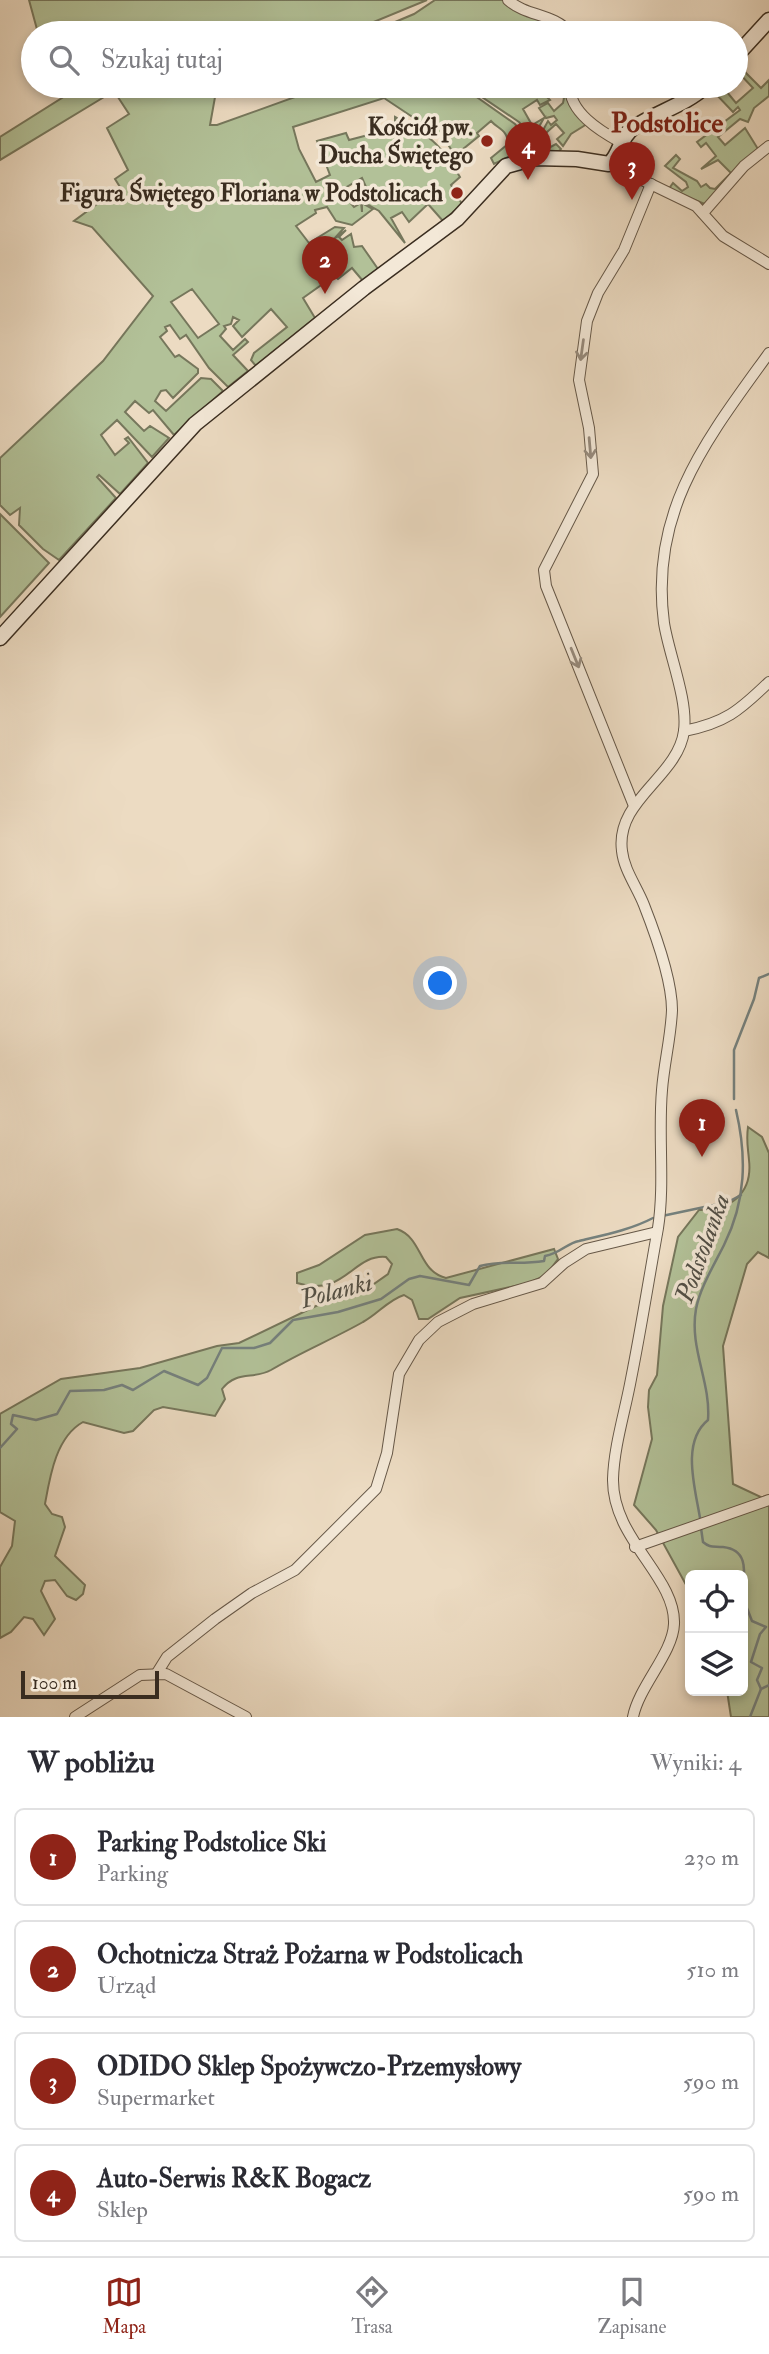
<!DOCTYPE html>
<html lang="pl">
<meta charset="utf-8">
<style>
:root{--surface:#fff;--page:#f2f2f3;--text:#2b2b33;--muted:#7c7c81;--line:#e1e1e2;--accent:#8f2418}
body{margin:0;font-family:"IM FELL Double Pica",serif;background:var(--page);color:var(--text)}
.controls{position:absolute;right:21px;bottom:21px;display:grid;overflow:hidden;border-radius:10px;box-shadow:0 4px 10px #0003}
.controls button{width:63px;height:63px;display:grid;place-items:center;padding:0;border:0;border-bottom:2px solid var(--line);background:var(--surface);color:var(--text);font:35px sans-serif}
.scale{position:absolute;left:21px;bottom:18px;width:138px;box-sizing:border-box;padding-left:7px;border:4px solid #3a2d20;border-top:0;font-size:19px;line-height:24px;white-space:nowrap;color:#3a2d20;-webkit-text-stroke:5px #f3e8d7;paint-order:stroke}
.you{position:absolute;left:441px;top:984px;width:24px;height:24px;margin:-18px;border:5px solid #fff;border-radius:50%;background:#1a73e8;box-shadow:0 0 0 10px #1a73e833}
.badge{display:grid;place-items:center;width:46px;height:46px;border-radius:50%;background:var(--accent);color:#fff;font-size:23px;font-weight:700}
.pin{position:absolute;translate:-50% -58px;filter:drop-shadow(0 2px 4px #0008)}
.pin::after{content:'';position:absolute;top:37px;width:24px;height:21px;background:inherit;clip-path:polygon(0 0,100% 0,50% 100%)}
.list{margin:0;padding:0;list-style:none}
h2{display:flex;justify-content:space-between;align-items:center;height:91px;margin:0;padding:0 28px;font-size:30px}
h2 small{font-size:23px;font-weight:400;color:var(--muted)}
.list li{display:grid;grid-template-columns:46px 1fr auto;gap:21px;align-items:center;box-sizing:border-box;height:98px;margin:0 14px 14px;padding:0 14px;border:2px solid var(--line);border-radius:10px}
.list b{display:block;font-size:26px;white-space:nowrap}
.list p{margin:0;font-size:23px;white-space:nowrap;color:var(--muted)}
.list em{font-size:23px;font-style:normal;color:var(--muted)}
.icon{flex:none;width:38px;height:38px;fill:none;stroke:currentColor;stroke-width:2;stroke-linecap:round;stroke-linejoin:round}
.map{position:relative;flex:none;width:769px;height:1717px;overflow:hidden}
.search{position:absolute;background:var(--surface);box-shadow:0 4px 10px #0003;left:21px;right:21px;top:21px;height:77px;display:flex;align-items:center;gap:18px;box-sizing:border-box;padding:0 24px;border-radius:38px;color:var(--muted);font-size:26px}
.sheet{height:539px;background:var(--surface)}
nav{display:flex;justify-content:space-around;align-items:center;box-sizing:border-box;height:98px;border-top:2px solid var(--line);background:var(--surface);font-size:19px;color:var(--muted)}
nav a{display:grid;justify-items:center;gap:4px}
nav .on{color:var(--accent)}
.map>svg:first-child{display:block}
.green{fill:#b2c198;stroke:#76775c;stroke-width:2;fill-rule:evenodd}
.lines{fill:none;stroke-linecap:round;stroke-linejoin:round}
.stream{stroke:#75817e;stroke-width:2.5}
.street-casing{stroke:#665848;stroke-width:12}
.secondary-casing{stroke:#3a2d20;stroke-width:17}
.street{stroke:#f3e8d7;stroke-width:10}
.secondary{stroke:#f3e8d7;stroke-width:14}
.oneway{stroke:#968a7c}
.poi-dot{fill:#8f2418;stroke:#f3e8d7;stroke-width:2.5}
.labels{text-anchor:middle;stroke-width:7;stroke-linejoin:round;paint-order:stroke}
.poi-label{font-size:24px;font-weight:bold;fill:#3a2d20;stroke:#f3e8d7;text-anchor:end}
.water-label{font-size:26px;font-style:italic;fill:#525047;stroke:#f3e8d7}
.quarter-label{font-size:28px;font-weight:bold;fill:#7a1f14;stroke:#f3e8d7}
</style>
<div class="map">
<svg width="769" height="1717" viewBox="0 0 769 1717">
<rect width="100%" height="100%" fill="#ecdbc2"/>
<filter id="stains"><feTurbulence type="fractalNoise" baseFrequency=".00286" numOctaves="4"/><feColorMatrix values="0 0 0 0 .2 0 0 0 0 .09 0 0 0 0 .02 0 0 0 .5 -.17"/></filter>
<radialGradient id="worn" r=".72"><stop offset=".6" stop-color="#630" stop-opacity="0"/><stop offset="1" stop-color="#630" stop-opacity=".3"/></radialGradient>
<g class="green">
<path d="M29 0H427L347 33H38Z"/>
<path d="M435 0H504L558 26 548 33H530L528 30 518 33 513 27 503 31 504 33H463L469 30 465 26 459 33H369L414 14Z"/>
<path d="M738 65 761 88 769 80V96L754 108 748 122 740 119 718 137 725 145 745 128 758 149 705 204 668 190 673 183 682 191 688 187 686 182 665 166 676 155 680 159 673 168 697 181 701 187 706 184 710 188 715 189 731 173 718 160 701 169 716 156 706 143 701 147 697 142 740 110 738 107 733 112 712 90 722 86 736 103 753 88 739 73 736 77Z"/>
<path d="M81 86H217L210 125H217L309 92 306 86H461L515 124 529 141 532 153 524 149 494 164 491 158 508 144C508 130 498 129 491 121L477 133 479 136 457 154 462 160 459 162 444 138 384 98 293 127 299 149 316 182 330 175 317 141 346 133 349 140 395 128V117C430 136 439 142 460 177L451 185 462 204 443 221 428 204 409 222 402 212 391 218 405 243 379 211 365 203 371 198 362 178 340 191 354 207 361 203 362 212V203L373 209 352 225 336 221 327 207 315 210 316 213 296 226 309 243 335 227 344 228 334 239 346 230 339 237 342 240 351 234 354 247 362 246 378 269 363 281 352 268 338 279 334 276 303 298 315 318 256 366 251 360 254 353 287 327 271 309 242 337 233 326 239 320 233 317 231 324 224 326 226 329 220 336 233 350 245 339 248 342 233 355 248 371 228 387 209 368 186 335 180 339 170 325 165 327 167 331 160 337 175 357 179 355 198 369V373L173 398 166 390 161 391 155 401 166 411 201 378 211 379 223 391 174 435 153 410 149 413 135 401 125 412 144 431 150 426 169 438 152 457 117 420 101 435 115 455 129 443 125 439 128 437 148 463 120 494 99 475 97 477 116 498 59 560 43 549 19 525 20 508 10 515 0 505V458L103 361 153 296 92 227 74 221 120 187 115 179 128 170 107 128 129 114 114 91 0 160V137ZM192 289 219 324 198 338 171 302Z"/>
<path d="M485 86H567L587 124 571 134 563 146 557 139 564 133 556 124 537 141 545 150 556 144 561 149 557 153H541L536 143 548 121 551 125 557 120 554 116 546 118 539 108 548 103 554 111 563 103 564 98 549 89 544 92 540 90 550 100 540 105 537 100 523 109 532 125 544 118 533 137 519 122 482 97 480 93Z"/>
<path d="M0 514 49 563 0 617Z"/>
<path d="M748 1127 762 1137 769 1153V1258L758 1252 747 1264 723 1346 733 1484 763 1498 769 1507V1717H731L727 1691H743V1575H690V1592L656 1530 634 1505 652 1439 648 1407 649 1390 657 1375 663 1306 678 1237 699 1210C729 1210 753 1195 749 1160 748 1147 746 1141 748 1127Z"/>
<path d="M397 1229C423 1238 418 1271 446 1278L554 1249 558 1259 546 1275 529 1283 460 1298 428 1319H419L412 1300 404 1295C388 1300 378 1314 363 1322 333 1339 301 1352 271 1370 253 1380 237 1370 222 1389L225 1399 215 1416 163 1407 154 1410 133 1431 124 1433 83 1422C56 1437 50 1476 45 1504L52 1514 62 1517 65 1527 55 1556 85 1585 83 1594 76 1600 67 1596 55 1580 45 1581 41 1591 55 1619 44 1635 33 1619 24 1617 11 1632 0 1638V1567L12 1546 15 1521 0 1512V1414L61 1379 140 1368 217 1346 239 1343 318 1305 361 1293 388 1274 392 1264 386 1257C352 1254 345 1298 297 1283V1273L319 1265 365 1235Z"/>
</g>
<g class="lines">
<g class="stream">
<path d="M734 1099V1050L754 999 759 978 769 974"/>
<path d="M662 1216 728 1202 741 1195"/>
<path d="M0 1448 17 1429 11 1424 13 1415 36 1420 57 1414 70 1391 104 1390 122 1385 133 1390 164 1371 198 1385 207 1378 222 1348H254L270 1343 293 1320 338 1312 381 1299 409 1279 420 1276 469 1285 480 1266C502 1260 521 1265 544 1261L545 1256C561 1253 567 1243 579 1241 604 1235 630 1230 653 1218"/>
<path d="M700 1518C695 1487 681 1442 708 1420 711 1382 689 1348 696 1309 700 1288 714 1265 724 1245 746 1201 747 1157 736 1110"/>
<path d="M701 1528 703 1542C710 1548 713 1546 723 1547 750 1550 744 1574 743 1595"/>
<path d="M743 1598 752 1621 766 1627 760 1634 751 1662 762 1668 757 1680 761 1689"/>
<path d="M761 1689 769 1685"/>
<path d="M750 1717 761 1689"/>
</g>
<g class="street-casing">
<g id="street">
<path d="M508 0C527 17 554 13 570 33"/>
<path d="M570 86C569 112 600 131 620 142"/>
<path d="M614 160 634 176 696 206 723 236 769 264"/>
<path d="M703 213 744 166 769 146"/>
<path d="M684 731C725 723 739 711 769 682"/>
<path d="M634 806 546 586 544 570 593 474 589 428 579 380 587 321 598 293 624 250 651 184"/>
<path d="M635 1547 769 1500"/>
<path d="M157 1673 167 1657 215 1619 252 1593 295 1570 376 1489 387 1453 399 1374 419 1340 438 1322 473 1304 542 1283 564 1263 586 1249 657 1232"/>
<path d="M75 1717 140 1675 166 1674 246 1717"/>
<path d="M633 1717C639 1686 673 1653 674 1624 676 1577 612 1539 613 1479 614 1446 625 1412 631 1379 641 1329 649 1278 658 1228 665 1183 658 1136 662 1090 664 1063 671 1037 672 1010 672 981 655 933 644 905 637 887 624 870 622 851 615 800 678 777 684 731 688 699 669 655 664 623 649 511 707 439 769 353"/>
</g>
</g>
<g class="secondary-casing">
<g id="secondary">
<path d="M736 56 769 20"/>
<path d="M0 638 195 424 364 288 457 219 506 166 535 158 577 159 609 164C621 154 619 138 633 128 657 112 685 105 706 86"/>
</g>
</g>
<use href="#street" class="street"/>
<use href="#secondary" class="secondary"/>
</g>
<defs><path id="oneway-shaft" d="M-6 0H5M1.5-3L5.5 0L1.5 3" fill="none" stroke-width="1.6" stroke-linecap="round" stroke-linejoin="round" transform="scale(1.75)"/></defs>
<g class="oneway">
<use href="#oneway-shaft" transform="translate(582 350) rotate(98)"/>
<use href="#oneway-shaft" transform="translate(590 448) rotate(85)"/>
<use href="#oneway-shaft" transform="translate(575 658) rotate(68)"/>
</g>
<g class="poi-dot">
<circle cx="487" cy="141" r="7"/>
<circle cx="457" cy="193" r="7"/>
</g>
<g class="labels">
<g class="poi-label">
<text x="473" y="135">Kościół pw.<tspan x="473" dy="28">Ducha Świętego</tspan></text>
<text x="443" y="201">Figura Świętego Floriana w Podstolicach</text>
</g>
<g class="water-label">
<text transform="translate(702 1248) rotate(-70)" y="9">Podstolanka</text>
<text transform="translate(336 1290) rotate(-15)" y="9">Polanki</text>
</g>
<g class="quarter-label">
<text x="667" y="132">Podstolice</text>
</g>
</g>
<rect width="100%" height="100%" filter="url(#stains)"/>
<rect width="100%" height="100%" fill="url(#worn)"/>
</svg>
<div class="controls">
<button><svg class="icon" aria-label="locate" viewBox="0 0 24 24"><circle cx="12" cy="12" r="6"/><path d="M12 2v4M12 18v4M2 12h4M18 12h4"/></svg></button>
<button><svg class="icon" aria-label="layers" viewBox="0 0 24 24"><path d="M12 4l9 5-9 5-9-5zM3 14l9 5 9-5"/></svg></button>
</div>
<div class="scale">100 m</div>
<div class="you"></div>
<div class="pin badge" style="left:702px;top:1157px">1</div>
<div class="pin badge" style="left:325px;top:294px">2</div>
<div class="pin badge" style="left:632px;top:200px">3</div>
<div class="pin badge" style="left:528px;top:180px">4</div>
<div class="search"><svg class="icon" aria-label="search" viewBox="0 0 24 24"><circle cx="10" cy="10" r="6"/><path d="M15 15l6 6"/></svg>Szukaj tutaj</div>
</div>
<section class="sheet">
<h2>W pobliżu<small>Wyniki: 4</small></h2>
<ul class="list">
<li><span class="badge">1</span><div><b>Parking Podstolice Ski</b><p>Parking</p></div><em>230 m</em></li>
<li><span class="badge">2</span><div><b>Ochotnicza Straż Pożarna w Podstolicach</b><p>Urząd</p></div><em>510 m</em></li>
<li><span class="badge">3</span><div><b>ODIDO Sklep Spożywczo-Przemysłowy</b><p>Supermarket</p></div><em>590 m</em></li>
<li><span class="badge">4</span><div><b>Auto-Serwis R&amp;K Bogacz</b><p>Sklep</p></div><em>590 m</em></li>
</ul>
</section>
<nav>
<a class="on"><svg class="icon" aria-label="map" viewBox="0 0 24 24"><path d="M3 6l6-2 6 2 6-2v14l-6 2-6-2-6 2zM9 4v14M15 6v14"/></svg>Mapa</a>
<a><svg class="icon" aria-label="directions" viewBox="0 0 24 24"><path d="M12 3l9 9-9 9-9-9zM9 14v-3h6M13 9l2 2-2 2"/></svg>Trasa</a>
<a><svg class="icon" aria-label="saved" viewBox="0 0 24 24"><path d="M7 4h10v16l-5-4-5 4z"/></svg>Zapisane</a>
</nav>
